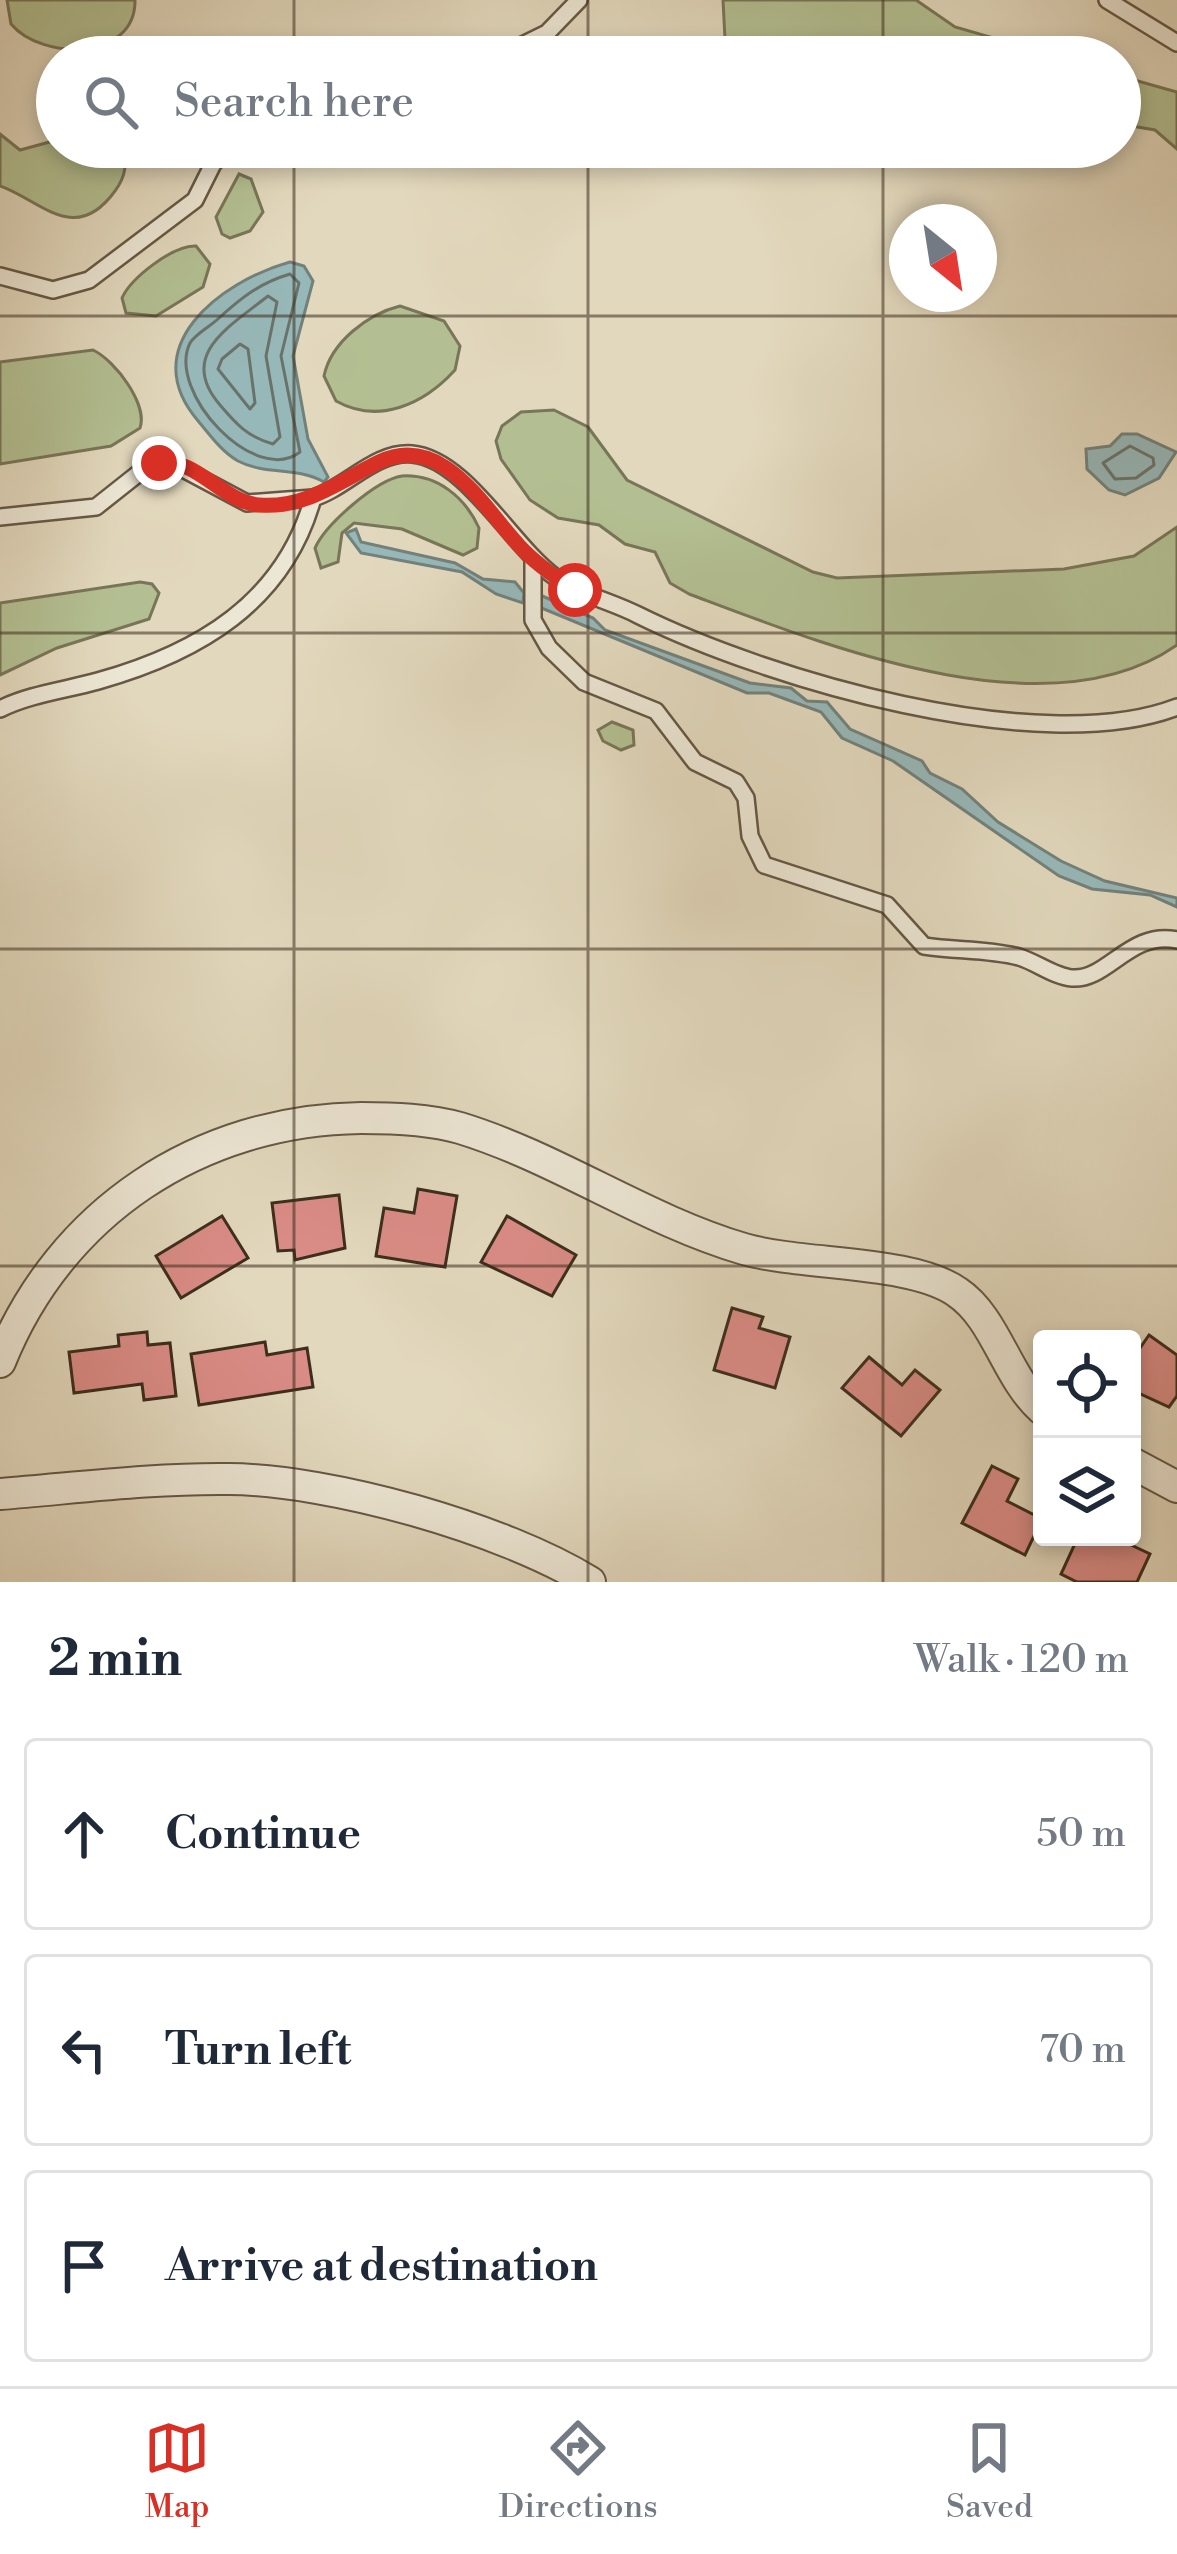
<!DOCTYPE html>
<meta charset="utf-8">
<style>
:root{--surface:#fff;--page:#f2f2f3;--text:#1f2937;--muted:#747a83;--line:#e0e1e3;--accent:#d93025}
body{margin:0;font-family:"Libre Bodoni",serif;background:var(--page);color:var(--text)}
.controls{position:absolute;right:36px;bottom:36px;display:grid;overflow:hidden;border-radius:12px;box-shadow:0 6px 18px #0003}
.controls button{width:108px;height:108px;display:grid;place-items:center;padding:0;border:0;border-bottom:3px solid var(--line);background:var(--surface);color:var(--text);font:60px sans-serif}
.compass{position:absolute;left:889px;top:204px;width:108px;height:108px;border-radius:50%;background:var(--surface);box-shadow:0 6px 18px #0003;rotate:150deg}
.stop{position:absolute;width:36px;height:36px;margin:-27px;border:9px solid #d93025;border-radius:50%;background:#fff}
.stop.end{background:#d93025;border-color:#fff;box-shadow:0 3px 12px #0008}
.list{margin:0;padding:0;list-style:none}
h2{display:flex;justify-content:space-between;align-items:center;height:156px;margin:0;padding:0 48px;font-size:51px}
h2 small{font-size:39px;font-weight:400;color:var(--muted)}
.list li{display:grid;grid-template-columns:78px 1fr auto;gap:36px;align-items:center;box-sizing:border-box;height:192px;margin:0 24px 24px;padding:0 24px;border:3px solid var(--line);border-radius:12px}
.list b{display:block;font-size:45px;white-space:nowrap}
.list em{font-size:39px;font-style:normal;color:var(--muted)}
.icon{flex:none;width:66px;height:66px;fill:none;stroke:currentColor;stroke-width:2;stroke-linecap:round;stroke-linejoin:round}
.map{position:relative;flex:none;width:1177px;height:1582px;overflow:hidden}
.search{position:absolute;background:var(--surface);box-shadow:0 6px 18px #0003;left:36px;right:36px;top:36px;height:132px;display:flex;align-items:center;gap:30px;box-sizing:border-box;padding:0 42px;border-radius:66px;color:var(--muted);font-size:45px}
.sheet{height:804px;background:var(--surface)}
nav{display:flex;justify-content:space-around;align-items:center;box-sizing:border-box;height:168px;border-top:3px solid var(--line);background:var(--surface);font-size:33px;color:var(--muted)}
nav a{display:grid;justify-items:center;gap:6px}
nav .on{color:var(--accent)}
.map>svg:first-child{display:block}
.green{fill:#b3bf92;stroke:#787658;stroke-width:3}
.water{fill:#97b8b9;stroke:#73817b;stroke-width:3}
.lines{fill:none;stroke-linecap:round;stroke-linejoin:round}
.shore{stroke:#6a736b;stroke-width:3}
.building{fill:#da8c86;stroke:#3d2e1d;stroke-width:3}
.service-casing{stroke:#665845;stroke-width:20}
.minor-casing{stroke:#665845;stroke-width:34}
.service{stroke:#ece6d4;stroke-width:15}
.minor{stroke:#ece6d4;stroke-width:30}
.route{stroke:#d93025;stroke-width:15}
.grid{fill:none;stroke:#3d2e1d;stroke-width:3;stroke-opacity:0.55}
</style>
<div class="map">
<svg width="1177" height="1582" viewBox="0 0 1177 1582">
<rect width="100%" height="100%" fill="#e2d8bd"/>
<filter id="stains"><feTurbulence type="fractalNoise" baseFrequency=".00167" numOctaves="4"/><feColorMatrix values="0 0 0 0 .2 0 0 0 0 .09 0 0 0 0 .02 0 0 0 .5 -.17"/></filter>
<radialGradient id="worn" r=".72"><stop offset=".6" stop-color="#630" stop-opacity="0"/><stop offset="1" stop-color="#630" stop-opacity=".3"/></radialGradient>
<g class="green">
<path d="M7 0H135C136 61 42 61 11 24Z"/>
<path d="M723 0H916L955 27 1060 57H741L725 39Z"/>
<path d="M1120 76 1177 92V149L1155 130 1120 124Z"/>
<path d="M0 134 20 150 57 140V147H120C128 163 126 176 115 191 75 246 42 201 0 186Z"/>
<path d="M876 147H957L911 165Z"/>
<path d="M239 174 251 179 263 212 250 231 230 238 222 234 216 217Z"/>
<path d="M196 246 210 264 203 287 156 316 126 313 122 298C131 278 173 245 196 246Z"/>
<path d="M400 306 444 321 460 346 455 370C424 404 379 425 336 401L324 376C331 342 368 314 400 306Z"/>
<path d="M93 350C116 361 148 405 140 428L111 446 0 464V362Z"/>
<path d="M554 410 588 427 627 480 813 572 837 578 1064 569 1134 556 1177 527V645C1048 736 822 644 689 594L670 583 655 552 625 544 599 525 558 518 530 500 501 459 496 441 502 426 521 412Z"/>
<path d="M402 476C437 474 465 497 479 528L477 548 463 555 402 529 354 523 342 533 338 562 321 568 315 548C326 524 376 480 402 476Z"/>
<path d="M140 582 152 584 159 593 149 619 57 648 0 675V603Z"/>
<path d="M612 722 633 730 634 745 621 750 603 741 598 730Z"/>
</g>
<g class="water">
<path d="M290 262 304 266 313 281 293 356 308 439 328 477 324 482C296 466 267 476 238 461 222 452 210 435 199 422 134 348 219 282 290 262Z"/>
<path d="M1122 434H1137L1176 452 1159 478 1125 495 1109 490 1087 469 1086 449 1110 446Z"/>
<path d="M356 529 361 542 455 563 483 579 515 582 524 593 523 603 496 594 462 572 361 553 346 533Z"/>
<path d="M540 595 593 618 605 630 750 683 791 688 807 701 827 702 850 729 922 761 930 773 962 789 998 822 1061 861 1105 881 1177 898V907L1150 895 1092 889 1059 876 893 761 842 738 821 712 769 693H747L539 607Z"/>
</g>
<g class="lines">
<g class="shore">
<path d="M290 274 299 283 281 356 300 452C255 487 166 392 190 343 195 334 211 326 219 318 242 297 260 283 290 274Z"/>
<path d="M268 296 277 302 266 356 280 437 273 444C248 437 237 425 220 405 177 355 229 327 268 296Z"/>
<path d="M240 344 248 349 255 403 250 409 218 369 222 359Z"/>
<path d="M1130 446 1153 458 1154 465 1136 478 1115 479 1103 463Z"/>
</g>
</g>
<g class="building">
<path d="M418 1189 457 1196 445 1267 376 1256 384 1208 414 1213Z"/>
<path d="M339 1195 345 1248 295 1260 294 1250 278 1251 272 1203Z"/>
<path d="M222 1216 248 1258 181 1298 156 1256Z"/>
<path d="M507 1216 576 1255 552 1296 481 1262Z"/>
<path d="M732 1308 763 1317 759 1328 790 1337 775 1388 714 1370Z"/>
<path d="M147 1332 148 1345 170 1343 176 1396 144 1400 142 1384 74 1393 69 1352 119 1346 118 1335Z"/>
<path d="M1149 1335 1177 1355V1396L1169 1407 1132 1390V1347L1138 1351Z"/>
<path d="M265 1342 267 1355 307 1348 313 1387 199 1405 191 1354Z"/>
<path d="M869 1357 902 1385 915 1370 940 1390 901 1436 842 1388Z"/>
<path d="M992 1466 1018 1479 1007 1501 1042 1519 1025 1555 962 1523Z"/>
<path d="M1078 1537H1114L1150 1554 1137 1582H1077L1061 1574Z"/>
</g>
<g class="lines">
<g class="service-casing">
<g id="service">
<path d="M1107 0 1177 43"/>
<path d="M498 57 547 33 579 0"/>
<path d="M0 276 53 290 89 280 195 200 213 164 229 147"/>
<path d="M0 517 96 507 144 469 168 461 247 503 313 498"/>
<path d="M533 559V620L549 648 584 682 656 711 695 762 736 782 746 798 750 836 764 865 887 905 924 946C956 951 987 949 1019 957 1036 962 1055 977 1072 978 1107 981 1130 930 1177 940"/>
<path d="M0 709C30 694 66 690 98 681 198 653 284 603 313 498 346 488 375 451 412 454 466 459 511 545 555 577 580 595 611 601 638 615 765 678 1039 760 1177 707"/>
</g>
</g>
<g class="minor-casing">
<g id="minor">
<path d="M0 1362C60 1212 199 1120 361 1118 393 1118 429 1119 460 1128 558 1158 645 1220 744 1249 803 1266 912 1260 957 1292 996 1318 1006 1377 1042 1409"/>
<path d="M1132 1463 1177 1487"/>
<path d="M0 1494C76 1488 153 1478 229 1479 332 1480 502 1528 590 1582"/>
</g>
</g>
<use href="#service" class="service"/>
<use href="#minor" class="minor"/>
</g>
<g class="lines">
<path class="route" d="M159 463C197 457 222 502 259 505 305 509 340 481 379 462 444 431 485 511 523 550 539 566 557 578 575 590"/>
</g>
<path class="grid" d="M294 0V57M588 0V57M883 0V57M294 147V1582M588 147V1582M883 147V1582M0 316H1177M0 633H1177M0 949H1177M0 1266H1177"/>
<rect width="100%" height="100%" filter="url(#stains)"/>
<rect width="100%" height="100%" fill="url(#worn)"/>
</svg>
<div class="controls">
<button><svg class="icon" aria-label="locate" viewBox="0 0 24 24"><circle cx="12" cy="12" r="6"/><path d="M12 2v4M12 18v4M2 12h4M18 12h4"/></svg></button>
<button><svg class="icon" aria-label="layers" viewBox="0 0 24 24"><path d="M12 4l9 5-9 5-9-5zM3 14l9 5 9-5"/></svg></button>
</div>
<svg class="compass" viewBox="-18 -18 36 36"><path d="M0-13l5 13h-10z" fill="#e53935"/><path d="M0 13l5-13h-10z" fill="#747a83"/></svg>
<div class="stop" style="left:575px;top:590px"></div>
<div class="stop end" style="left:159px;top:463px"></div>
<div class="search"><svg class="icon" aria-label="search" viewBox="0 0 24 24"><circle cx="10" cy="10" r="6"/><path d="M15 15l6 6"/></svg>Search here</div>
</div>
<section class="sheet">
<h2>2 min<small>Walk · 120 m</small></h2>
<ul class="list">
<li><svg class="icon" aria-label="ahead" viewBox="0 0 24 24"><path d="M12 20V5M6 11l6-6 6 6"/></svg><div><b>Continue</b></div><em>50 m</em></li>
<li><svg class="icon" aria-label="left" viewBox="0 0 24 24"><path d="M17 20v-9H6M10 6l-5 5 5 5"/></svg><div><b>Turn left</b></div><em>70 m</em></li>
<li><svg class="icon" aria-label="arrive" viewBox="0 0 24 24"><path d="M6 21V4h12l-3 4 3 4H6"/></svg><div><b>Arrive at destination</b></div></li>
</ul>
</section>
<nav>
<a class="on"><svg class="icon" aria-label="map" viewBox="0 0 24 24"><path d="M3 6l6-2 6 2 6-2v14l-6 2-6-2-6 2zM9 4v14M15 6v14"/></svg>Map</a>
<a><svg class="icon" aria-label="directions" viewBox="0 0 24 24"><path d="M12 3l9 9-9 9-9-9zM9 14v-3h6M13 9l2 2-2 2"/></svg>Directions</a>
<a><svg class="icon" aria-label="saved" viewBox="0 0 24 24"><path d="M7 4h10v16l-5-4-5 4z"/></svg>Saved</a>
</nav>
